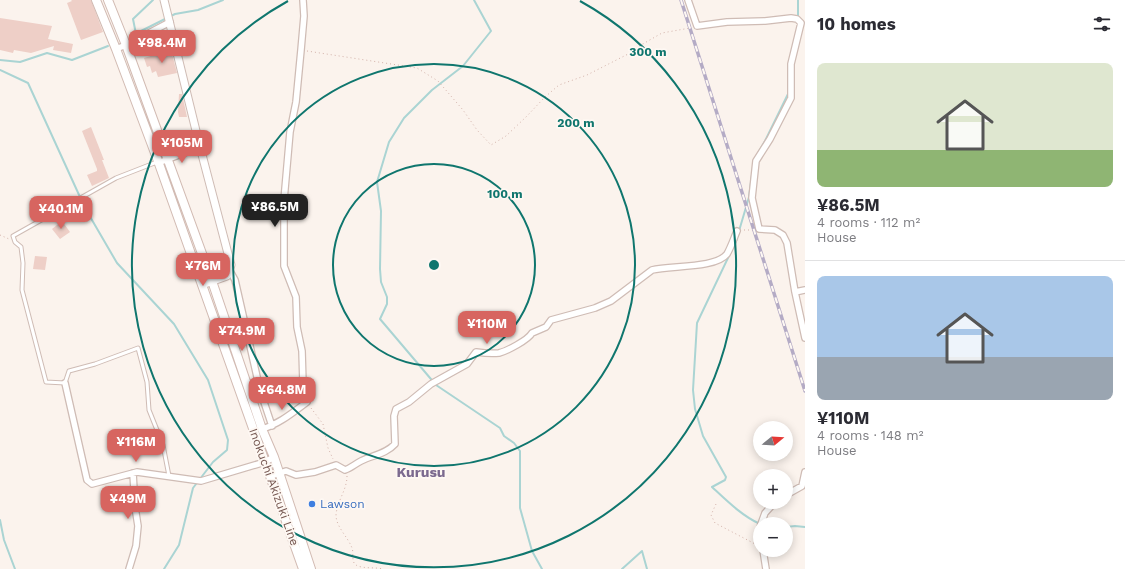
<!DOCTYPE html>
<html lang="en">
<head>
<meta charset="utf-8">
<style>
	body { margin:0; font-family:"Work Sans",sans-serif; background:#f2f2f3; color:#2b2b33; height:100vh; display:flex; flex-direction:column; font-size:15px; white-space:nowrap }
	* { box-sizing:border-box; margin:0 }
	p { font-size:13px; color:#7c7c81 }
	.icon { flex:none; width:22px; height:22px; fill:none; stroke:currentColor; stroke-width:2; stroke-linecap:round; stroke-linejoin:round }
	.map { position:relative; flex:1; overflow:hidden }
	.side { display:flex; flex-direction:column; background:#fff; width:320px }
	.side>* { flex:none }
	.needle { width:26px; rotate:72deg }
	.buttons { position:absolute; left:753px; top:421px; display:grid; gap:8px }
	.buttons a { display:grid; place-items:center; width:40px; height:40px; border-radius:50%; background:#fff; box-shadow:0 2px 10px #0003; font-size:20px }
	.price { position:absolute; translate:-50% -34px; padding:0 9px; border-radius:8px; background:#d76560; color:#fff; font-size:13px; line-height:26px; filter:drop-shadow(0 1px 2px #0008) }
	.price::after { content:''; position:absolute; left:50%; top:24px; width:12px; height:9px; margin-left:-6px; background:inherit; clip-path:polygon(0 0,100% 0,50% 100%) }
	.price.selected { background:#222; color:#fff }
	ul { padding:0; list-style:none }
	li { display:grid; align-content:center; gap:8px; height:212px; padding:0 12px }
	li+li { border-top:1px solid #e1e1e2 }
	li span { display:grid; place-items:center; height:124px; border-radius:8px; color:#555 }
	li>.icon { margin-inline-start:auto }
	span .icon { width:72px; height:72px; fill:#fffc; stroke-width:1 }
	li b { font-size:17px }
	h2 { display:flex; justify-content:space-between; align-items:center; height:48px; padding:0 12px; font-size:17px }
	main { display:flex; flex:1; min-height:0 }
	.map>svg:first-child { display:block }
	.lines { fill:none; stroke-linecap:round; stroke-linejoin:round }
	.stream { stroke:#aad4d3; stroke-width:2 }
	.building { fill:#eecfc7 }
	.service-casing { stroke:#cfbcb5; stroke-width:5 }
	.minor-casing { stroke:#cfbcb5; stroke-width:8 }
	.tertiary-casing { stroke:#cfbcb5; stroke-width:9 }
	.secondary-casing { stroke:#d2bbb3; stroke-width:10 }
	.path { stroke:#d3b2aa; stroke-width:1; stroke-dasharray:1 3; stroke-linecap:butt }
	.service { stroke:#fff; stroke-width:3 }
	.minor { stroke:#fff; stroke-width:5.5 }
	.tertiary { stroke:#fff; stroke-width:7 }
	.secondary { stroke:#fff; stroke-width:8 }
	.rail-casing { stroke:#b4abc5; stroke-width:3.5 }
	.rail { stroke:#fef8f3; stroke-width:2; stroke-dasharray:6; stroke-linecap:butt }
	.ring { fill:none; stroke:#0f766e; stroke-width:2 }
	.shop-dot { fill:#3f7fe0; stroke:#fef8f3; stroke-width:1.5 }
	.labels { text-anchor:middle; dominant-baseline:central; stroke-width:3.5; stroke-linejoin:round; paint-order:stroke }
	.street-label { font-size:12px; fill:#755751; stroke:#fef8f3 }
	.shop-label { font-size:12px; fill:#366cbe; stroke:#fef8f3; text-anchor:start }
	.quarter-label { font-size:14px; font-weight:bold; fill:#7c6a8f; stroke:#fef8f3 }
	.centre { fill:#0f766e; stroke:#fef8f3; stroke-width:2 }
	.ring-label { font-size:12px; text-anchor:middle; font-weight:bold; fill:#0f766e; stroke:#fef8f3; stroke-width:3.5; stroke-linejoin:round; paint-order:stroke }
</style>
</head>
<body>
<main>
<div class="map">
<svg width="805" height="569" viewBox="0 0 805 569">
	<rect width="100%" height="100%" fill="#fbf3ed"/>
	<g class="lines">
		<!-- stream -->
		<path class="stream" d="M474,0L491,31L463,66L432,90L404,118L389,142L377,182L381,211L380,269L381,282L387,297V304L380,319L436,385L500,428L504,436L514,443L520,451V508L532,551L542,569
			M798,0V19
			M136,34L133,19L153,0
			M131,36L175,14L198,10L223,0
			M0,60L20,62L47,53L72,60L108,46
			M0,70L28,83L85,208L117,263L174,324L208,380L228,440L227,450L213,462L193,488L179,545L164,569
			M739,231L749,197L754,160L765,141L788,94
			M737,239L697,323L693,390L695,409L703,436L726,477L725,480L712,487C726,500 742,516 760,524
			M0,520L4,540L15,569
			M786,527L795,526L805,527
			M622,569L642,551L647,569"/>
	</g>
	<!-- building -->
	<path class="building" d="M71,0H91L103,32L81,40L67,3L72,1Z
		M0,18L52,26L48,39L73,44L71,53L53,50L54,46L31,53L14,50L13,53L0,50Z
		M171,50L177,73L158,77L156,71L152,73L150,66L147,67L144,58Z
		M179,94H182L187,117H179L178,112Z
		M91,127L104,160H102L109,178L92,186L87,175L97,171V169L82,131Z
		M187,131L192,144L178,149L173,136Z
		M62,221L70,232L60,239L52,229Z
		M35,256L47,257L45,270L33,269Z"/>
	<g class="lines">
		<!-- service casing -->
		<g class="service-casing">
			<path id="service" d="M157,162L116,178L13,236L15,242L21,247L23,263L22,290L46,382L65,383L69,371L95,364L138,348L147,382L149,410L163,445L169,476"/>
		</g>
		<!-- minor casing -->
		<g class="minor-casing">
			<path id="minor" d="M688,0L697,26L727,22L765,21L791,18L797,19L801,23L791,64V98L770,139L756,161L752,198L759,229L775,230L783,235L787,243L795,292L805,338
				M116,49L126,45L170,22
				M158,163L200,147
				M230,271L235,280L260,390L272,426
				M795,292L805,290
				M65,383L87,480L92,484L137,472L201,481L265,462L274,457
				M262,429C279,424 292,413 307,402L303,384L302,351L297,327L296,297L284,266V200L290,132L296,102L301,50L304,16L303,0
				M271,476L286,471L296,475L315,472L336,465L345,470C351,468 355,464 361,461C373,455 386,454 395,444L394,416L396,409L409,402L431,384L467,364L476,352C483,353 491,354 499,353C507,351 528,340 532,333L546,327L551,320L595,308L611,301L652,270C670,265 715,269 727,254C731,247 734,238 737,231
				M786,495L802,486L805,472
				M761,524L765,513L775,502
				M760,527V534
				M763,550L766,569
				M129,569L136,546L138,526L135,507L133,473"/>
		</g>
		<!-- tertiary casing -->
		<g class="tertiary-casing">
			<path id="tertiary" d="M164,0L200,147L231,265L227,276L202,285"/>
		</g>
		<!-- secondary casing -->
		<g class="secondary-casing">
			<path id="secondary" d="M96,0L116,49L158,161L303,569
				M108,0L126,45L212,281L262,429L274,457L311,569"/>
		</g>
		<!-- path -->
		<path class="path" d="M307,51L417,68L438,81L463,110L477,130L491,145L506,136L526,117L545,97L559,85L587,75L636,50L641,45L662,33L690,28
			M744,230H753
			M0,235L9,239
			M311,408L323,424L328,448L333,459
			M347,476C347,490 337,501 336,515C336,527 348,537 352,548C354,553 351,562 356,565C362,569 376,567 383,569
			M716,504L711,515L715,523L759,546"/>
		<!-- service -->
		<use href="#service" class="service"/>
		<!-- minor -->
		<use href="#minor" class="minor"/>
		<!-- tertiary -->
		<use href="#tertiary" class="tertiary"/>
		<!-- secondary -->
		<use href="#secondary" class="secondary"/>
		<!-- rail casing -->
		<g class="rail-casing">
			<path id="rail" d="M681,0L805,391"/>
		</g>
		<!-- rail -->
		<use href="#rail" class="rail"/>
	</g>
	<!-- distance rings -->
	<g class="ring">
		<circle cx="434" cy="265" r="101"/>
		<circle cx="434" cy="265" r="201"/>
		<path d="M580 1A302 302 0 1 1 288 1"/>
	</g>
	<!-- markers -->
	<circle class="shop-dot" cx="312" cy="504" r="4"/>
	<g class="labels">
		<!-- street labels -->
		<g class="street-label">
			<text transform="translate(274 487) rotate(70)">Inokuchi Akizuki Line</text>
		</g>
		<!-- shop labels -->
		<g class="shop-label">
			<text x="320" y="504">Lawson</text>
		</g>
		<!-- quarter labels -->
		<g class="quarter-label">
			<text x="421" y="472">Kurusu</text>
		</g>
	</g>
	<circle cx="434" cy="265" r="6" class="centre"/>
	<g class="ring-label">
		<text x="648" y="56">300 m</text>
		<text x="576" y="127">200 m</text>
		<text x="505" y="198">100 m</text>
	</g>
</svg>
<div class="buttons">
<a><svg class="needle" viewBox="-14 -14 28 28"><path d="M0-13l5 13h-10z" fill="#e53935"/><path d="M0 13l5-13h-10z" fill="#7c7c81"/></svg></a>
<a>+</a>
<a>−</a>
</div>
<b class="price" style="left:162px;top:64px">¥98.4M</b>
<b class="price" style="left:182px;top:164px">¥105M</b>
<b class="price selected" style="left:275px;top:228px">¥86.5M</b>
<b class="price" style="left:61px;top:230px">¥40.1M</b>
<b class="price" style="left:203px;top:287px">¥76M</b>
<b class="price" style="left:487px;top:345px">¥110M</b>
<b class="price" style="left:242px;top:352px">¥74.9M</b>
<b class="price" style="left:282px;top:411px">¥64.8M</b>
<b class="price" style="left:136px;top:463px">¥116M</b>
<b class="price" style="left:128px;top:520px">¥49M</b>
</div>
<section class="side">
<h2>10 homes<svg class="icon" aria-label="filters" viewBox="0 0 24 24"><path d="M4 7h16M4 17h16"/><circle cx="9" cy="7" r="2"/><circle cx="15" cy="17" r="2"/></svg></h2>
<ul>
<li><span style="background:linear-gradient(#dfe7d0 70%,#8fb573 0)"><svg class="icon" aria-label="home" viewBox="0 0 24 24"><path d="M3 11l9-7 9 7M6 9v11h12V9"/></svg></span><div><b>¥86.5M</b><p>4 rooms · 112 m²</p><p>House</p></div></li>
<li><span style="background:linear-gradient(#a9c7e8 65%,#9aa5b1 0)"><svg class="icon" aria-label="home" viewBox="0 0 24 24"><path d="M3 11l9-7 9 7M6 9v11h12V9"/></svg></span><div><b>¥110M</b><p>4 rooms · 148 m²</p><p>House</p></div></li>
</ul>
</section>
</main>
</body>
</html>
